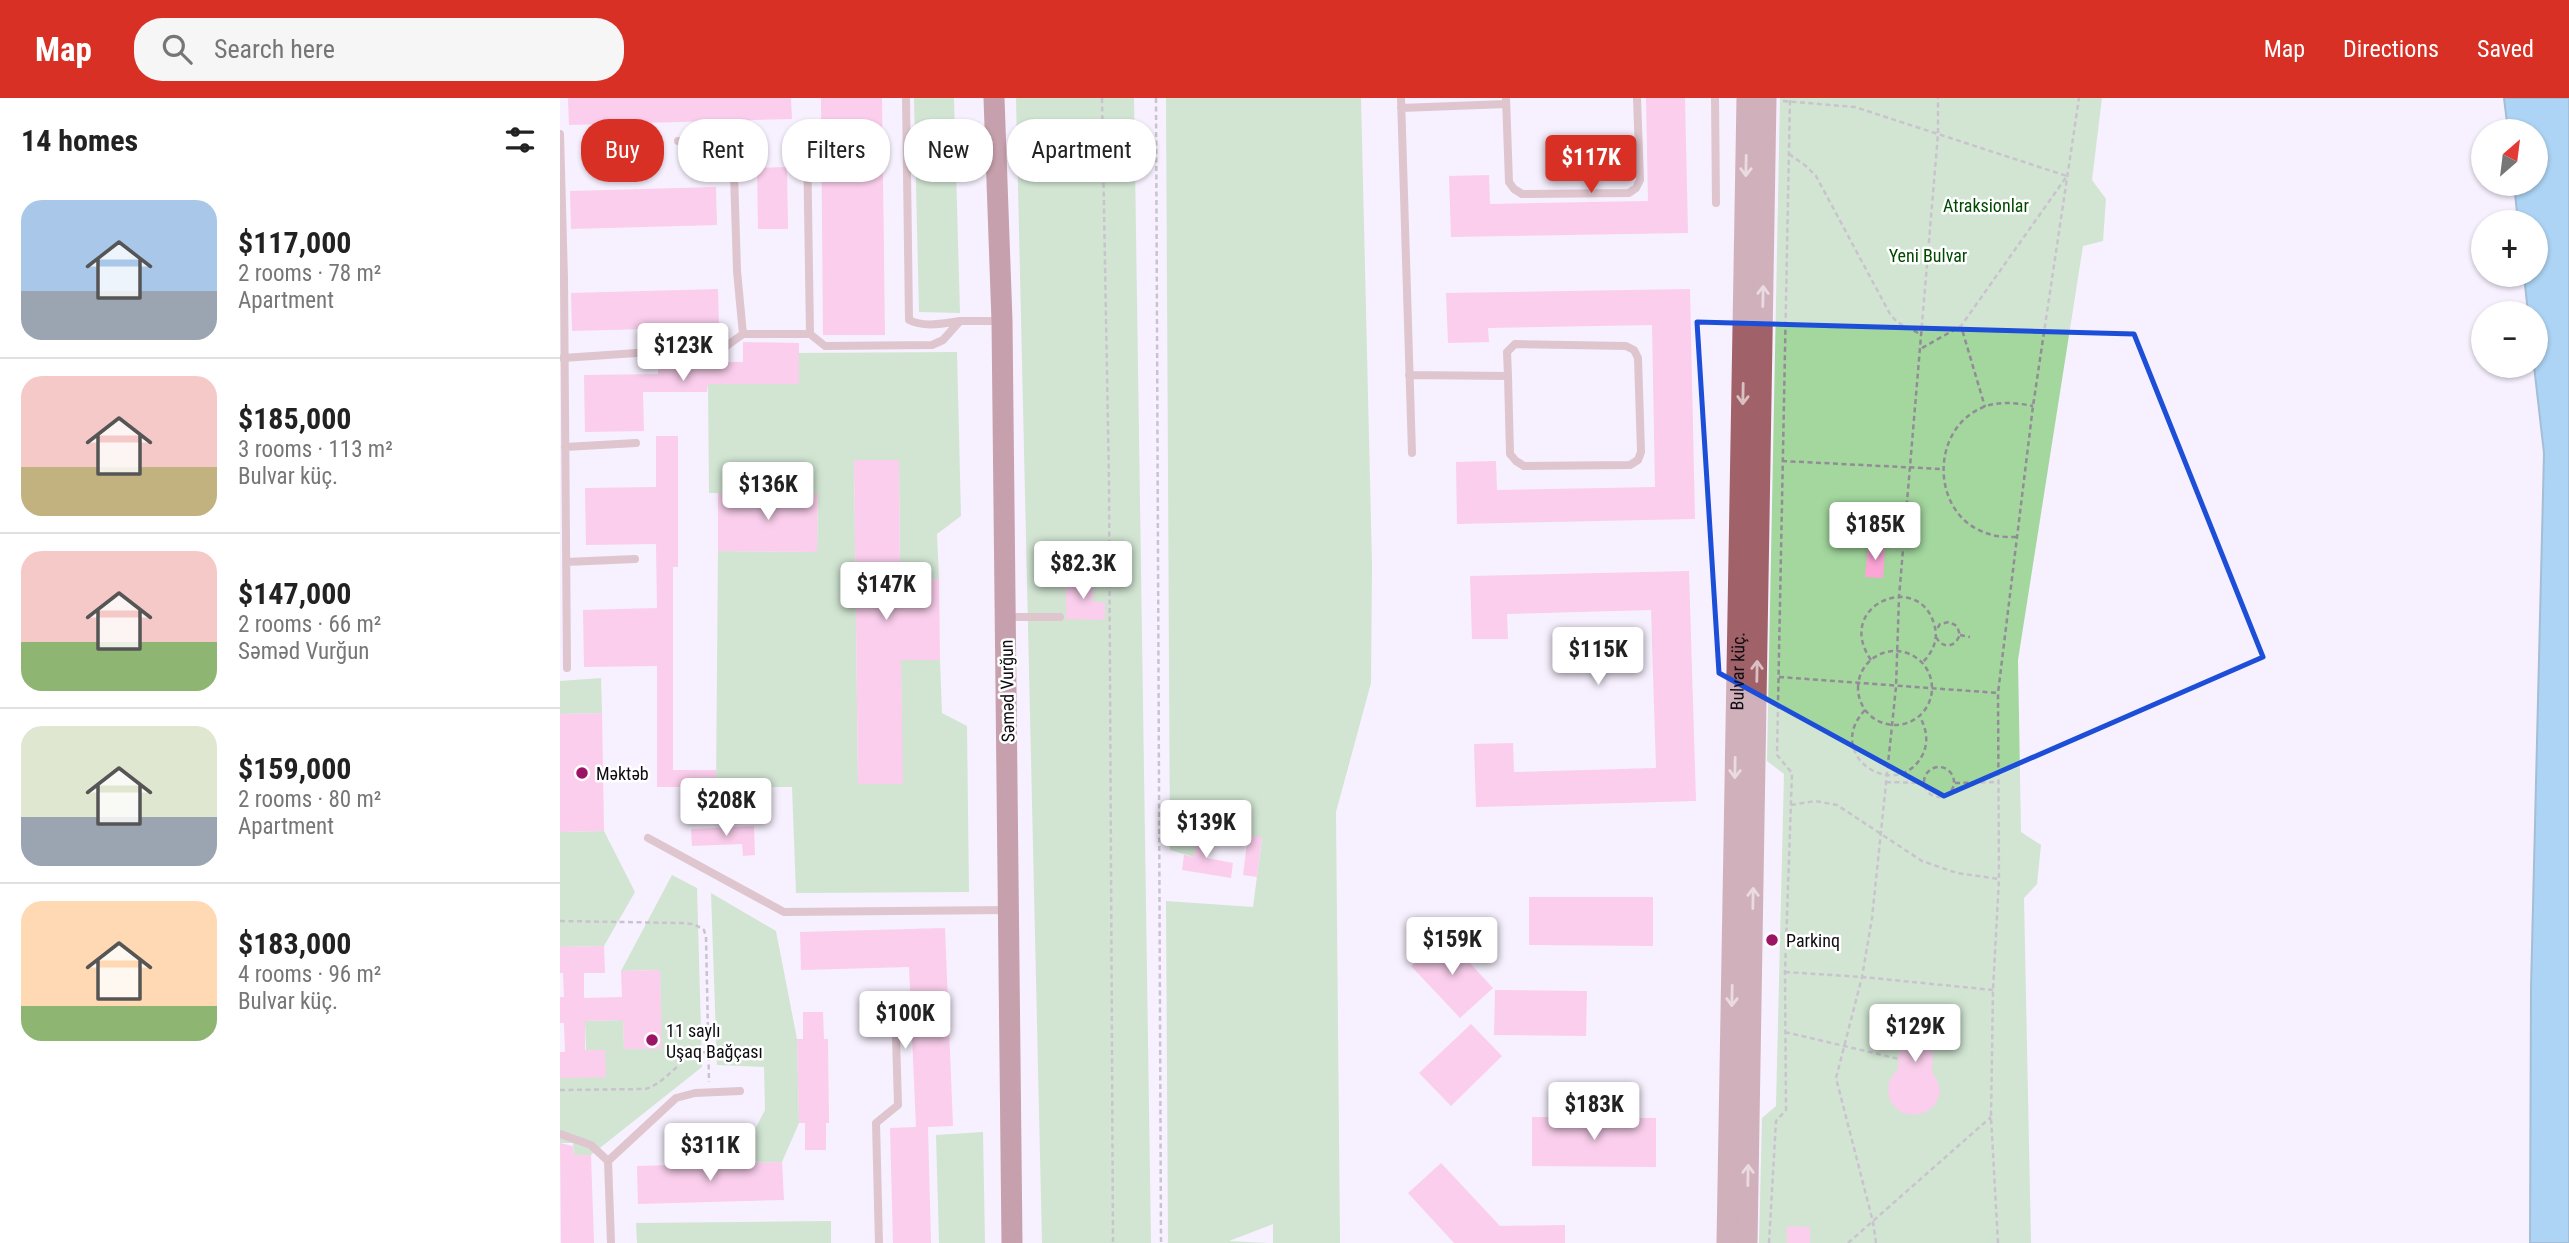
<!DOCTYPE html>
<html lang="en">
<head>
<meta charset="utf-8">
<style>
	body { margin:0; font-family:"Roboto Condensed",sans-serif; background:#f6f6f6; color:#222; height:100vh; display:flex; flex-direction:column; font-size:26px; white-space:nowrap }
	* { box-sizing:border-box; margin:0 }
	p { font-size:23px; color:#767676 }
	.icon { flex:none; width:38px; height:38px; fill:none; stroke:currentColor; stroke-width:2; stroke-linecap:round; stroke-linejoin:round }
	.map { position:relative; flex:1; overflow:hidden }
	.sheet { display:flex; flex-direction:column; background:#fff; width:560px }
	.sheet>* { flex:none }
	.hud { position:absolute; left:21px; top:21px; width:665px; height:63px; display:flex; gap:14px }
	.needle { width:46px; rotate:28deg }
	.tools { position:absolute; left:1911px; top:21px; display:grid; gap:14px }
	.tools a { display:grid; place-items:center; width:77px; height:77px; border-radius:50%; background:#fff; box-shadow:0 2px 5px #0004; font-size:35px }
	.price { position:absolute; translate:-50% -60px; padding:0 16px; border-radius:7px; background:#fff; color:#222; font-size:23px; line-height:46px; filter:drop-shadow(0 2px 4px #0008) }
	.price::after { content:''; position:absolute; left:50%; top:42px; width:21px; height:16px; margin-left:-10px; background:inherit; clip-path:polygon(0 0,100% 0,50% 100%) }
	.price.on { background:#d93025; color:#fff }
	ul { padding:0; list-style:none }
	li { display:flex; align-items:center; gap:21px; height:175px; padding:0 21px }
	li+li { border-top:2px solid #e0e0e0 }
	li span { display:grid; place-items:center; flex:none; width:196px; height:140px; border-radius:21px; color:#555 }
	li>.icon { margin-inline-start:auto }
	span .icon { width:84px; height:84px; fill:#fffc; stroke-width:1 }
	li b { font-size:30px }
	h2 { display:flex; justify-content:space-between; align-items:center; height:84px; padding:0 21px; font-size:30px }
	.pill { padding:0 24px; border-radius:28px; background:#fff; box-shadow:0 2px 5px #0004; font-size:24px; line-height:63px }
	.pill.on { background:#d93025; color:#fff }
	header { display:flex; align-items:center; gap:42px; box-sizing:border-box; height:98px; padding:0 35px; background:#d93025; color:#fff }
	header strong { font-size:33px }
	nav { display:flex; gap:38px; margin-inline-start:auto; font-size:24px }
	.search { width:490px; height:63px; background:#f6f6f6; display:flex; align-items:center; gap:18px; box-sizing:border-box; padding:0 24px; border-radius:28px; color:#767676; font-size:26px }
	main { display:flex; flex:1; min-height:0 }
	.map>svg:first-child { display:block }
	.green { fill:#a3d79e }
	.water { fill:#52b2e9; stroke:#3e80a8; stroke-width:2 }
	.building { fill:#fda5d7 }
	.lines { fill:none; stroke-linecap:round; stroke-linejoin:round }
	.path { stroke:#928c97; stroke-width:2.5; stroke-dasharray:5 3.5; stroke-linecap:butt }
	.lane { stroke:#be9195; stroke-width:8 }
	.secondary { stroke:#a06268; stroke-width:21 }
	.primary { stroke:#893f49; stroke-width:21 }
	.oneway { stroke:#d9c0c3 }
	.marked { fill:none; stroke:#1d4ed8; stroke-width:5; stroke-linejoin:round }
	.poi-dot { fill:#9c1464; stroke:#fff; stroke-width:2.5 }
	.labels { text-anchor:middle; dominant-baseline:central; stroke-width:5; stroke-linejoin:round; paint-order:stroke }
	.park-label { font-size:18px; fill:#004900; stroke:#fff }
	.street-label { font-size:18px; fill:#0f0c12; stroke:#fff }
	.poi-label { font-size:18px; fill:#0f0c12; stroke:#fff; text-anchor:start }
</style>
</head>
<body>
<header>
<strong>Map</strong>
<div class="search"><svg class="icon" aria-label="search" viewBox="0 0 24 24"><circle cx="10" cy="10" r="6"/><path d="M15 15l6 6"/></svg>Search here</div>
<nav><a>Map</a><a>Directions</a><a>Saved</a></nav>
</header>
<main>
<section class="sheet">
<h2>14 homes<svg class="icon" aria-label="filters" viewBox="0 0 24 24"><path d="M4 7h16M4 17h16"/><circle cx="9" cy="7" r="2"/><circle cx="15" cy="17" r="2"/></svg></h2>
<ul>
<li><span style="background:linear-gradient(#a9c7e8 65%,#9aa5b1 0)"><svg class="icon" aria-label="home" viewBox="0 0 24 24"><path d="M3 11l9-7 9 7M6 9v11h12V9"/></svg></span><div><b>$117,000</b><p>2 rooms · 78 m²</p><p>Apartment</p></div></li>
<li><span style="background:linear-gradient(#f6c9c9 65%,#c2b280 0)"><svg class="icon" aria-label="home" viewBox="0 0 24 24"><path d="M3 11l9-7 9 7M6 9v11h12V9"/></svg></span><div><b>$185,000</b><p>3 rooms · 113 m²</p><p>Bulvar küç.</p></div></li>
<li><span style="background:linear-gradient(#f6c9c9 65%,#8fb573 0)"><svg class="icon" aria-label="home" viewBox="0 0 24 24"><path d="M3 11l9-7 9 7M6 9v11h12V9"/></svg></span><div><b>$147,000</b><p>2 rooms · 66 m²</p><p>Səməd Vurğun</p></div></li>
<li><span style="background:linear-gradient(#dfe7d0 65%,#9aa5b1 0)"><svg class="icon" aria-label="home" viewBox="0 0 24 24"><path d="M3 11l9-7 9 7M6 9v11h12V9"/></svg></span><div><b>$159,000</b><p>2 rooms · 80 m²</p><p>Apartment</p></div></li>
<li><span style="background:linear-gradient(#ffd9b3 75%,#8fb573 0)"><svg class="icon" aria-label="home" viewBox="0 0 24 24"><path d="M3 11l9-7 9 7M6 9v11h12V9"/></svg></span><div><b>$183,000</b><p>4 rooms · 96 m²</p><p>Bulvar küç.</p></div></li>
</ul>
</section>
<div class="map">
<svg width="2009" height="1145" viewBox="0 0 2009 1145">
	<rect width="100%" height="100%" fill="#f7f0fe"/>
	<!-- green -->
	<path class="green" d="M354,0H394L400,215L359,214Z
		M456,0H574L591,1145H482Z
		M606,0H801L812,467L811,585L776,714L780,1145H713V1126L669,1143L709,1145H608L606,803L693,809L702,740L639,733L634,759L610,752Z
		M1220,0H1542L1532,82L1546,101L1543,143L1523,148L1458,562L1461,734L1481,747L1477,786L1464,800L1471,1145H1199L1202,1020L1216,1008L1224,676L1207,663Z
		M397,254L401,418L377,436L379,481L340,482L339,362H294L298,686H342L341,562H380L382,615L407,628L409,794L236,795L232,689H156L158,453L257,454L258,396L149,395L148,286H238L239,255Z
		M41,580L42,615L0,616V583Z
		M44,733L75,794L44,848L0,849V734Z
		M112,777L137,790L142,969L31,1057H14L13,1045H0V980L26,952L25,923L63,922L64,951H101L100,872L61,873Z
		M151,795L216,833L237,941L239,1025L222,1064L111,1067V1039L195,1031L205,1012L204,969L157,967Z
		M423,1034L425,1145H379L376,1037Z
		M271,1123V1145H77L76,1125Z"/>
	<!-- water -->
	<path class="water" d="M1944,0H2009V1145H1970L1971,891L1984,355L1974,268L1976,215H1968L1964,177H1976V124H1958L1954,86H1976V33H1948Z"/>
	<!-- building -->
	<path class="building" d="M8,0H231L232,21L9,27Z
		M261,0H322L325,237H263Z
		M1086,0H1125L1128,135L891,139L889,78L929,77L930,106L1088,103Z
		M227,69L228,131H198L197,70Z
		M156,89L157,127L11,131L10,93Z
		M158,191L159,229L12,233L11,195Z
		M1130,191L1135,421L897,426L896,364L936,363L937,392L1095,389L1092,227L928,230L929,244L888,245L886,195Z
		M183,244L239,245V286H148L147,294H83L84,333L25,334L24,277L98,276V263L183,264Z
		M96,338H118V469H113V672H156V689H97V568L24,569L23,512L97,510L96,446L26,447L25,390L96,389Z
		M294,362H339L340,482L379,481L380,562H341L343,686H298Z
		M158,395L258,396L257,454L158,453Z
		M1308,447L1325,448L1323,480L1305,479Z
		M1129,473L1136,703L916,709L914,646L953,645L954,674L1096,670L1091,512L947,516L948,541H912L910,478Z
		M506,480H534L533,504H545V522L506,521Z
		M42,615L44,733L0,734V616Z
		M194,728L195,757L183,758L182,746L132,748L131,731Z
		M638,733L651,735L647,760L673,765L671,780L622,772L624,757L634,759Z
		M688,737L702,739L697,779L683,777Z
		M969,799H1093V848L969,847Z
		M385,830L393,1028L368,1029L371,1145H333L330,1030L356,1029L349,869L241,872L240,834Z
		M884,837L933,890L900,920L851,868Z
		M44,848L45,875H24V900L62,899L61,873L100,872L102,951H64L63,922L25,923V952H45L46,979L0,980V954H5L4,925H0V899H4L3,875H0V849Z
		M935,892L1027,893L1026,938L934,937Z
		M1342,910L1375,912L1372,974L1377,982L1380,992L1378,1001L1373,1009L1364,1015L1352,1017L1340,1014L1330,1003L1328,991L1330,981L1338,971Z
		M243,914H263L264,941H268L269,1025H266V1052H245V1025H239L237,941H243Z
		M911,926L942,958L891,1008L859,975Z
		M972,1019L1096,1020V1069L972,1068Z
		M0,1045L13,1048L14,1057H31L34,1145H1Z
		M222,1064L224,1102L78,1106L77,1068Z
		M881,1065L940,1128L1005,1127V1145H894L848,1095Z
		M1227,1128L1250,1129V1145H1227Z"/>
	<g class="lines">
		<!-- path -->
		<path class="path" d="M542,0L549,384L553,1145
			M596,0L601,1145
			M1223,3L1295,9L1507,78L1401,228L1425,309
			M1229,56L1246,68L1256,78L1330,216L1337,224L1362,237
			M1362,250L1401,228
			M1222,363L1382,371
			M1456,439C1448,439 1437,439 1429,436C1370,419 1368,329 1426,308C1442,303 1457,305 1473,308
			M1400,537L1410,539
			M1376,539C1381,548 1388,550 1396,544L1400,537L1397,528L1389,524L1380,526L1377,531
			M1298 590a37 37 0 1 1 74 0a37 37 0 1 1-74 0Z
			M1311,562C1273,507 1359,472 1374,526C1379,541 1373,554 1362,565
			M1219,579L1438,595
			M1305,612C1262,658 1338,706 1363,656C1369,643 1366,630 1360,619
			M1364 684a15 15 0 1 1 30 0a15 15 0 1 1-30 0Z
			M1326,684L1364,685
			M1395,685L1437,684
			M1231,707L1255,703L1277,707L1362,763L1397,775L1439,781
			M0,823L121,825L134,826L144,832L146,839L149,984
			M1225,874L1302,879L1433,892
			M1225,934L1339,961
			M0,992L85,991C110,984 121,954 148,954
			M1209,1145L1216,1023L1226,1012L1225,874L1232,675L1217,657L1230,0
			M1288,1145L1431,1019
			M1316,1145L1313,1124L1276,980L1302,879L1312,820L1336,589L1339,499L1378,36V0
			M1438,1145L1431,1019L1433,892L1439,781L1438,595L1473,308L1519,0"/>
		<!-- lane -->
		<path class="lane" d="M346,0L349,222C365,230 384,225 400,223
			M841,0L852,355
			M946,0L949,84L954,91L962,96L1069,95L1076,90L1080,82L1077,0
			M1155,0L1156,105
			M841,10L946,6
			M0,36L4,181L7,570
			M118,43L173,42L177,173L183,236
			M247,43L250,236
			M3,260L165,249L183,236H250L265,248L372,247L383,242L400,223H440
			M849,277L948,278L947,254L955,246L1066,248L1074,252L1078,260L1081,354L1078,362L1070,367L964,368L956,363L950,356L948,278
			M5,349L76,345
			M6,464L75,461
			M446,519H500
			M88,740L224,814L447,812
			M0,1036L31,1047L48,1063L51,1145
			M48,1063L116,1000L135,995L180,993
			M319,1145L316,1025L338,1007L335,905"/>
		<!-- secondary -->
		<g class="secondary">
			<path id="s1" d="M1167,1145L1187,0"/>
			<path d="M1187,1145L1206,0"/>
		</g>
		<!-- primary -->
		<path class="primary" d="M434,0L442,223L452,1145"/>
	</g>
	<!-- one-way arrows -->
	<defs><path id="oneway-shaft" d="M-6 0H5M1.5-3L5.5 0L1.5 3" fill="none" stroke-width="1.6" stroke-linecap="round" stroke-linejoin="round" transform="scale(1.75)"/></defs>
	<g class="oneway">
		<use href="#oneway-shaft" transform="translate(1186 68) rotate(91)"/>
		<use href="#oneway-shaft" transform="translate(1203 198) rotate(-89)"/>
		<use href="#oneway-shaft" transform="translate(1183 296) rotate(91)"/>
		<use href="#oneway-shaft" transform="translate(1197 573) rotate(-89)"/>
		<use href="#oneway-shaft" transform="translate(1175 670) rotate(91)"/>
		<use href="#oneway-shaft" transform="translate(1193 800) rotate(-89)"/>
		<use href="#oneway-shaft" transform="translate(1172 898) rotate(91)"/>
		<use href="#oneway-shaft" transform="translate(1188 1077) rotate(-89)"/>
	</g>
	<!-- marked area -->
	<path d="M0 0H2009V1145H0ZM1137,224L1574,236L1703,559L1384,698L1159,575Z" fill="#f7f0fe" fill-opacity=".55" fill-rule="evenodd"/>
	<path class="marked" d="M1137,224L1574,236L1703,559L1384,698L1159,575Z"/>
	<!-- markers -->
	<g class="poi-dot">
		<circle cx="22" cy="675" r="7"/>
		<circle cx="1212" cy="842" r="7"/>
		<circle cx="92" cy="942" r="7"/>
	</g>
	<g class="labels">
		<!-- park labels -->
		<g class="park-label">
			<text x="1426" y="107">Atraksionlar</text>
			<text x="1368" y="157">Yeni Bulvar</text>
		</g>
		<!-- street labels -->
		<g class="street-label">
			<text stroke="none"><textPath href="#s1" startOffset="572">Bulvar küç.</textPath></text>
			<text transform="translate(447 593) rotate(-91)">Səməd Vurğun</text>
		</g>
		<!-- poi labels -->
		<g class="poi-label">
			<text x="36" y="675">Məktəb</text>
			<text x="1226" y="842">Parkinq</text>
			<text x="106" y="932">11 saylı<tspan x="106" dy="21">Uşaq Bağçası</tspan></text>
		</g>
	</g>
</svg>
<div class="tools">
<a><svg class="needle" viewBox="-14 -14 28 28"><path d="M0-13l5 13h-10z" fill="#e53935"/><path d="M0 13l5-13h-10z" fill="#767676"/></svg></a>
<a>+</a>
<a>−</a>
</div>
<b class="price on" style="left:1031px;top:97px">$117K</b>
<b class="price" style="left:123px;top:285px">$123K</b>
<b class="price" style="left:208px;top:424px">$136K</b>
<b class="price" style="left:1315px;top:464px">$185K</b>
<b class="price" style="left:523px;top:503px">$82.3K</b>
<b class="price" style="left:326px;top:524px">$147K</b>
<b class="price" style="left:1038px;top:589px">$115K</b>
<b class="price" style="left:166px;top:740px">$208K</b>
<b class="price" style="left:646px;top:762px">$139K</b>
<b class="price" style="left:892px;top:879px">$159K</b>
<b class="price" style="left:345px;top:953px">$100K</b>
<b class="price" style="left:1355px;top:966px">$129K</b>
<b class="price" style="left:1034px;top:1044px">$183K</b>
<b class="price" style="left:150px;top:1085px">$311K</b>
<div class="hud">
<a class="pill on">Buy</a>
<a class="pill">Rent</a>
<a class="pill">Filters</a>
<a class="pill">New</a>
<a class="pill">Apartment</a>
</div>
</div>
</main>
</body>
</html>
